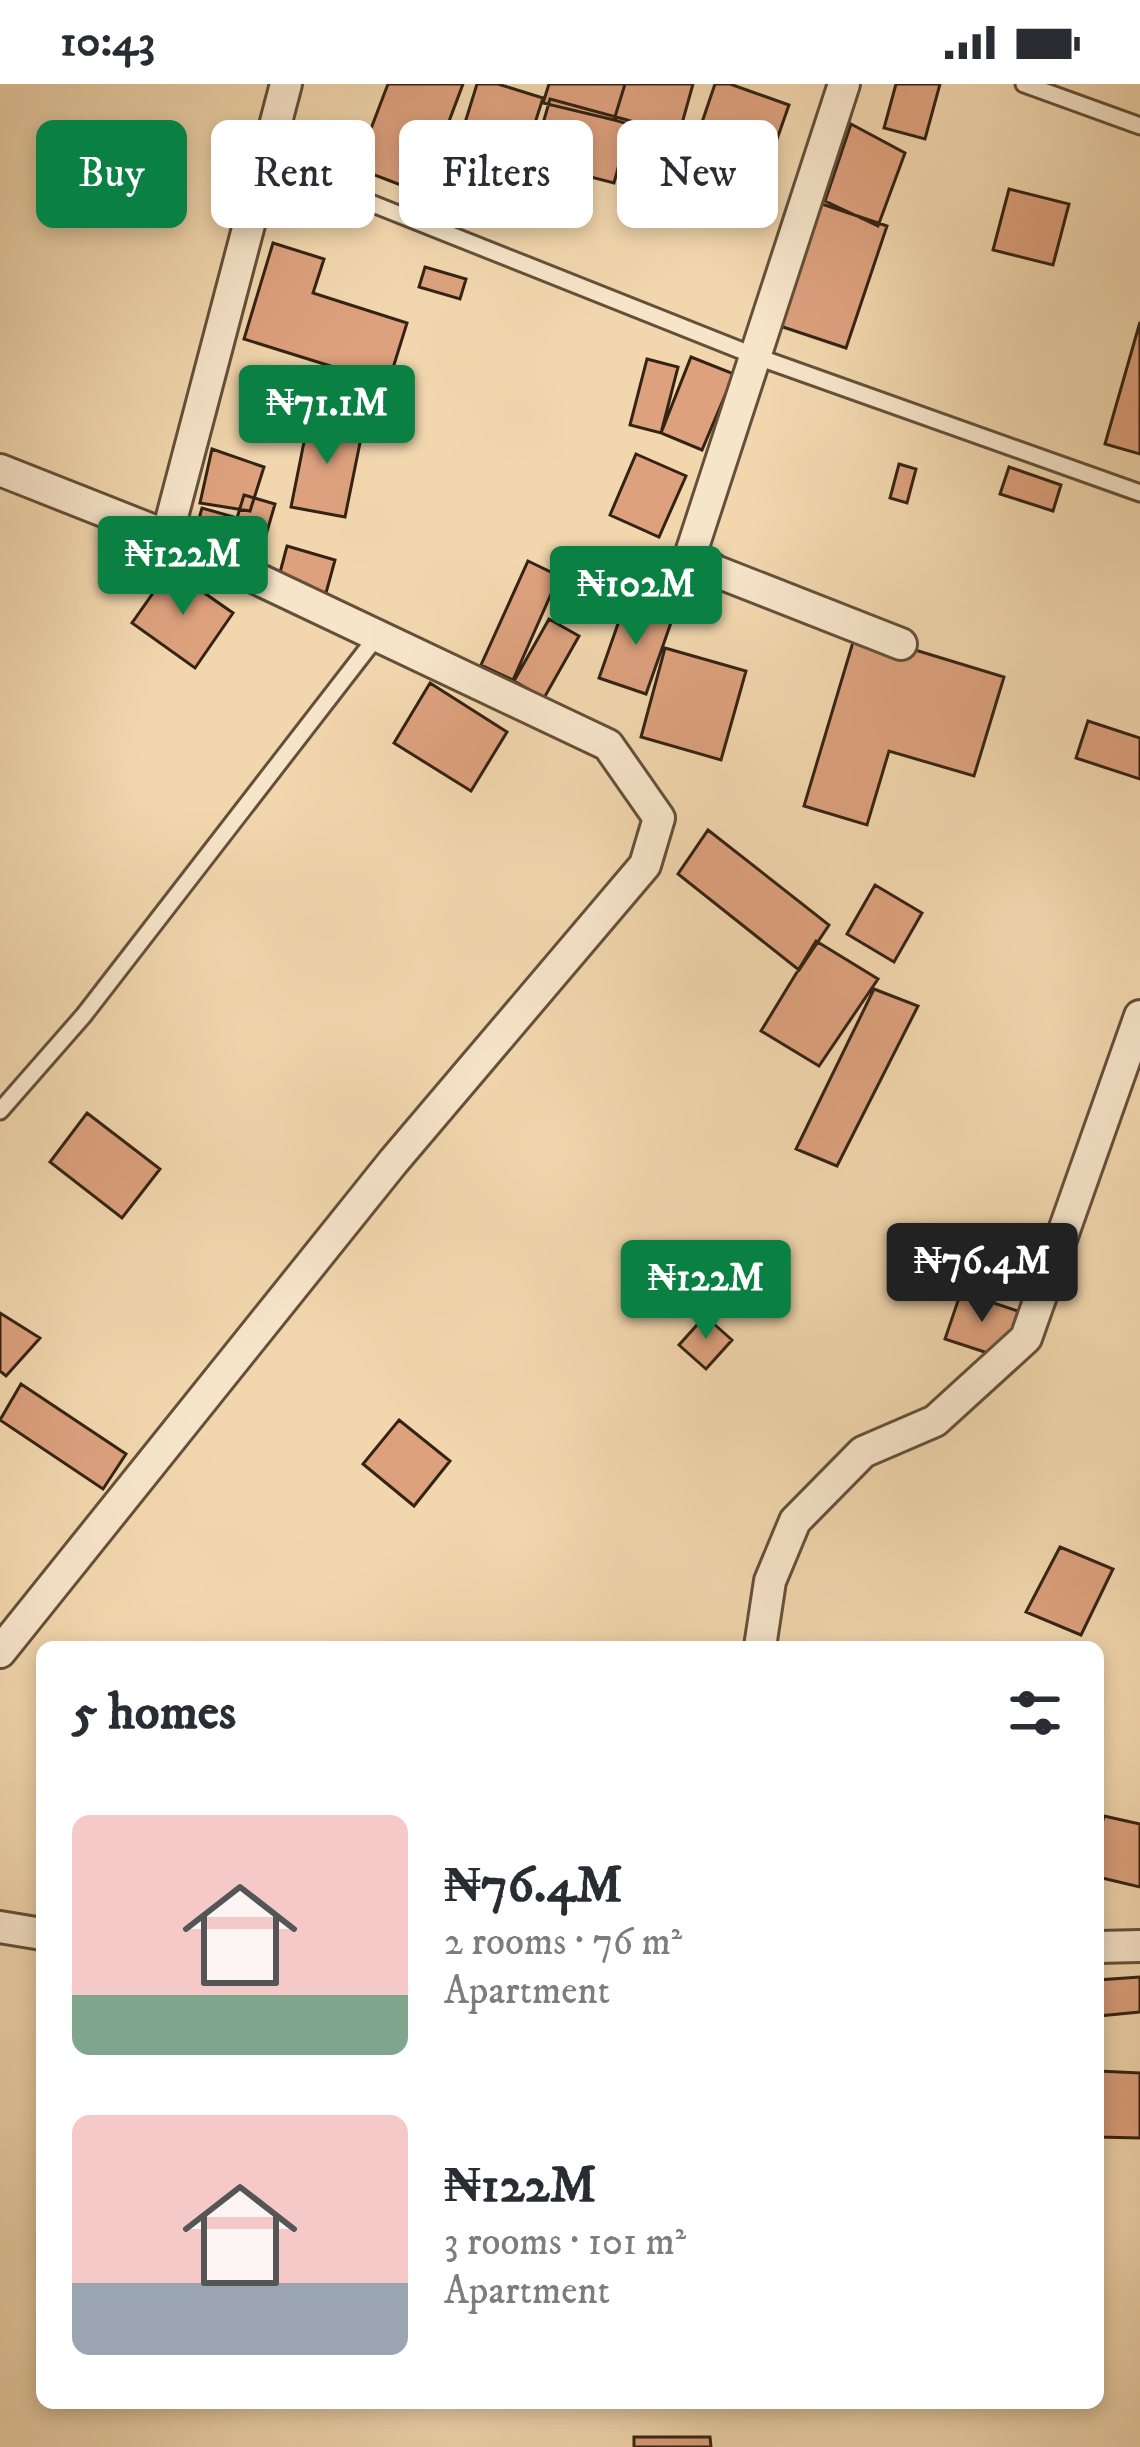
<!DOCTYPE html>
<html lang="en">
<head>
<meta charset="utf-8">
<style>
	body { margin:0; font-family:"IM FELL DW Pica",serif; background:#f7f7f7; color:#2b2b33; height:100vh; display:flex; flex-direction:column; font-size:45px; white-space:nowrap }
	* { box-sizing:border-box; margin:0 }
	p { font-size:39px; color:#7c7c81 }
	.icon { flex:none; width:66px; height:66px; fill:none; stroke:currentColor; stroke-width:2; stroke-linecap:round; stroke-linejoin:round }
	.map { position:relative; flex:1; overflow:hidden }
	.details { position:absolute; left:36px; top:1557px; width:1068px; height:768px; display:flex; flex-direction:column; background:#fff; border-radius:18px; box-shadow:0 6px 18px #0003 }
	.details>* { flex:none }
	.banner { position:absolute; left:36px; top:36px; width:1068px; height:108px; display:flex; gap:24px }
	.price { position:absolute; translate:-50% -102px; padding:0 27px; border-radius:12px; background:#0b8043; color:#fff; font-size:39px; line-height:78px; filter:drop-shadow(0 3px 6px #0008) }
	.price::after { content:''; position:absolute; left:50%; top:72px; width:36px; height:27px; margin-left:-18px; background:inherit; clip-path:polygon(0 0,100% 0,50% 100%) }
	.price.selected { background:#222; color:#fff }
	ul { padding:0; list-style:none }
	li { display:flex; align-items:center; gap:36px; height:300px; padding:0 36px }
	li span { display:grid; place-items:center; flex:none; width:336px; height:240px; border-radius:18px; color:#555 }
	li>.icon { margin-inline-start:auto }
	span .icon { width:144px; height:144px; fill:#fffc; stroke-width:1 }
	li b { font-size:51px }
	h2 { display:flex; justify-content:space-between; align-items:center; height:144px; padding:0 36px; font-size:51px }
	.tag { padding:0 42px; border-radius:18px; background:#fff; box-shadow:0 6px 18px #0003; font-size:42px; line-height:108px }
	.tag.selected { background:#0b8043; color:#fff }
	.status { display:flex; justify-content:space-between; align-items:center; height:84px; padding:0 60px; background:#fff; direction:ltr }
	.status svg { height:33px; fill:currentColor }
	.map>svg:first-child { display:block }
	.building { fill:#dda17e; stroke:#342313; stroke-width:3 }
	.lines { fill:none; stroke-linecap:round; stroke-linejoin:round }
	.service-casing { stroke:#64503a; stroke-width:21 }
	.minor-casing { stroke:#64503a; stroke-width:36 }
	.service { stroke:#f7e5ca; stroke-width:15 }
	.minor { stroke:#f7e5ca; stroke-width:30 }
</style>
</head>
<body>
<div class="status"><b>10:43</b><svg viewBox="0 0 49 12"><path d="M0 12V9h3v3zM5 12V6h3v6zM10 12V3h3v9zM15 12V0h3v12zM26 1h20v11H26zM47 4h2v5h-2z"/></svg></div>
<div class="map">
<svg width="1140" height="2363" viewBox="0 0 1140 2363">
	<rect width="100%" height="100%" fill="#f2d7ae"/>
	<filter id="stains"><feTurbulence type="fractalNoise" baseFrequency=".00167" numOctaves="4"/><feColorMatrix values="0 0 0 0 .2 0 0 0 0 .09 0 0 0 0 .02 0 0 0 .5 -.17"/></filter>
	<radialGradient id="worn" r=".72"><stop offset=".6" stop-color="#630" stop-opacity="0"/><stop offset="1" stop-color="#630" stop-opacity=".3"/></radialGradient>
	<!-- building -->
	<path class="building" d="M388,0H463L422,109L356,84Z
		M477,0H498L543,14L518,92L455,71Z
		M549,0H625L614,36L543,19Z
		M625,0H693L678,54L614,36Z
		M715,0H730L789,21L770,75L698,50Z
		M896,0H940L925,55L884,44Z
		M550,15L631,37L614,99L532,78Z
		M851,40L905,69L878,142L825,117Z
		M441,72L463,81L450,119L427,111Z
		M1009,105L1069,120L1053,181L993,166Z
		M822,120L887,142L846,264L780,242Z
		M273,159L324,175L313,209L407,239L388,300L244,255Z
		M425,183L466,195L460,215L419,203Z
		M1140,238V370L1105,360Z
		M691,273L734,290L702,366L661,349Z
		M647,275L678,283L661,349L630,341Z
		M309,333L363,344L345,433L291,423Z
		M212,365L264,383L250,427L200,419Z
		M636,370L686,392L659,453L610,431Z
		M899,380L916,385L907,419L890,414Z
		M1009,383L1061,401L1053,427L1000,410Z
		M244,411L275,420L259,475L193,456L202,424L237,434Z
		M287,462L335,476L326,509L278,496Z
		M528,477L559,492L513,596L481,581Z
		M170,485L233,529L195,584L132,539Z
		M626,517L673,533L646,610L599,594Z
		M549,535L579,552L544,614L514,597Z
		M856,548L1004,593L974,692L889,667L867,741L804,722Z
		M665,564L746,587L721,676L641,653Z
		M430,599L507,648L471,707L394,659Z
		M1088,637L1140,654V695L1076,674Z
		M708,746L829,841L799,886L678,790Z
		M875,801L922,829L894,878L847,850Z
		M816,857L878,895L819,982L761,947Z
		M874,905L918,922L837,1082L796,1065Z
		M87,1029L160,1085L122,1134L50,1078Z
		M961,1208L1018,1227L1003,1274L945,1255Z
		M0,1229L40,1254L6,1292L0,1287Z
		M705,1232L732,1256L706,1285L679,1261Z
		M21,1300L126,1370L103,1405L0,1336Z
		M399,1336L450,1377L414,1422L363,1380Z
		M1060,1463L1113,1485L1081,1551L1026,1528Z
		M1104,1732L1140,1740V1803L1098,1793V1756Z
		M1140,1893V1928L1098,1932V1896Z
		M1098,1987L1140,1989V2054L1098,2053Z
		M634,2353H710L711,2363H634Z"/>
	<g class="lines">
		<!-- service casing -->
		<g class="service-casing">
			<path id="service" d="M1024,0L1140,42
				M265,77L755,272L1140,409
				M0,1027L84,931L378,551"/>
		</g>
		<!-- minor casing -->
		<g class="minor-casing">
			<path id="minor" d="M844,0L691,469L715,487L901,560
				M0,386L167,452L608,661L659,734L645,781L393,1078L0,1568
				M167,452L286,0
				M760,1563L770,1497L795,1437L863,1368L935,1337L1026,1254L1140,932
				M0,1843L42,1850
				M1098,1863L1140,1862"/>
		</g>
		<!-- service -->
		<use href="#service" class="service"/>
		<!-- minor -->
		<use href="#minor" class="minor"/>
	</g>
	<rect width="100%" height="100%" filter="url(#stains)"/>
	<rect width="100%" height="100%" fill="url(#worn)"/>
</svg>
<b class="price" style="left:327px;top:383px">₦71.1M</b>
<b class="price" style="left:183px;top:534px">₦122M</b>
<b class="price" style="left:636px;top:564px">₦102M</b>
<b class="price selected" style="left:982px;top:1241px">₦76.4M</b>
<b class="price" style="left:706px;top:1258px">₦122M</b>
<div class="banner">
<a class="tag selected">Buy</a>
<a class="tag">Rent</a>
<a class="tag">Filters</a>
<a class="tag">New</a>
</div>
<section class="details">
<h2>5 homes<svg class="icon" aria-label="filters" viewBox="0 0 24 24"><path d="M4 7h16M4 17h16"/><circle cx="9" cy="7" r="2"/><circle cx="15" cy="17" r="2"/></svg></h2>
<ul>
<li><span style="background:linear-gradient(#f6c9c9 75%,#7fa58c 0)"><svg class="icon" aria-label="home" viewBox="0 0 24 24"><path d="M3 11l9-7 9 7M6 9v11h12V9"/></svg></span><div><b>₦76.4M</b><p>2 rooms · 76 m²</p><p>Apartment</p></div></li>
<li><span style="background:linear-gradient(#f6c9c9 70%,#9aa5b1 0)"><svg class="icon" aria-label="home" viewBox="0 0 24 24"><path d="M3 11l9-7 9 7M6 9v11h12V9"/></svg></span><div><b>₦122M</b><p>3 rooms · 101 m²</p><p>Apartment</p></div></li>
</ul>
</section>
</div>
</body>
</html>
